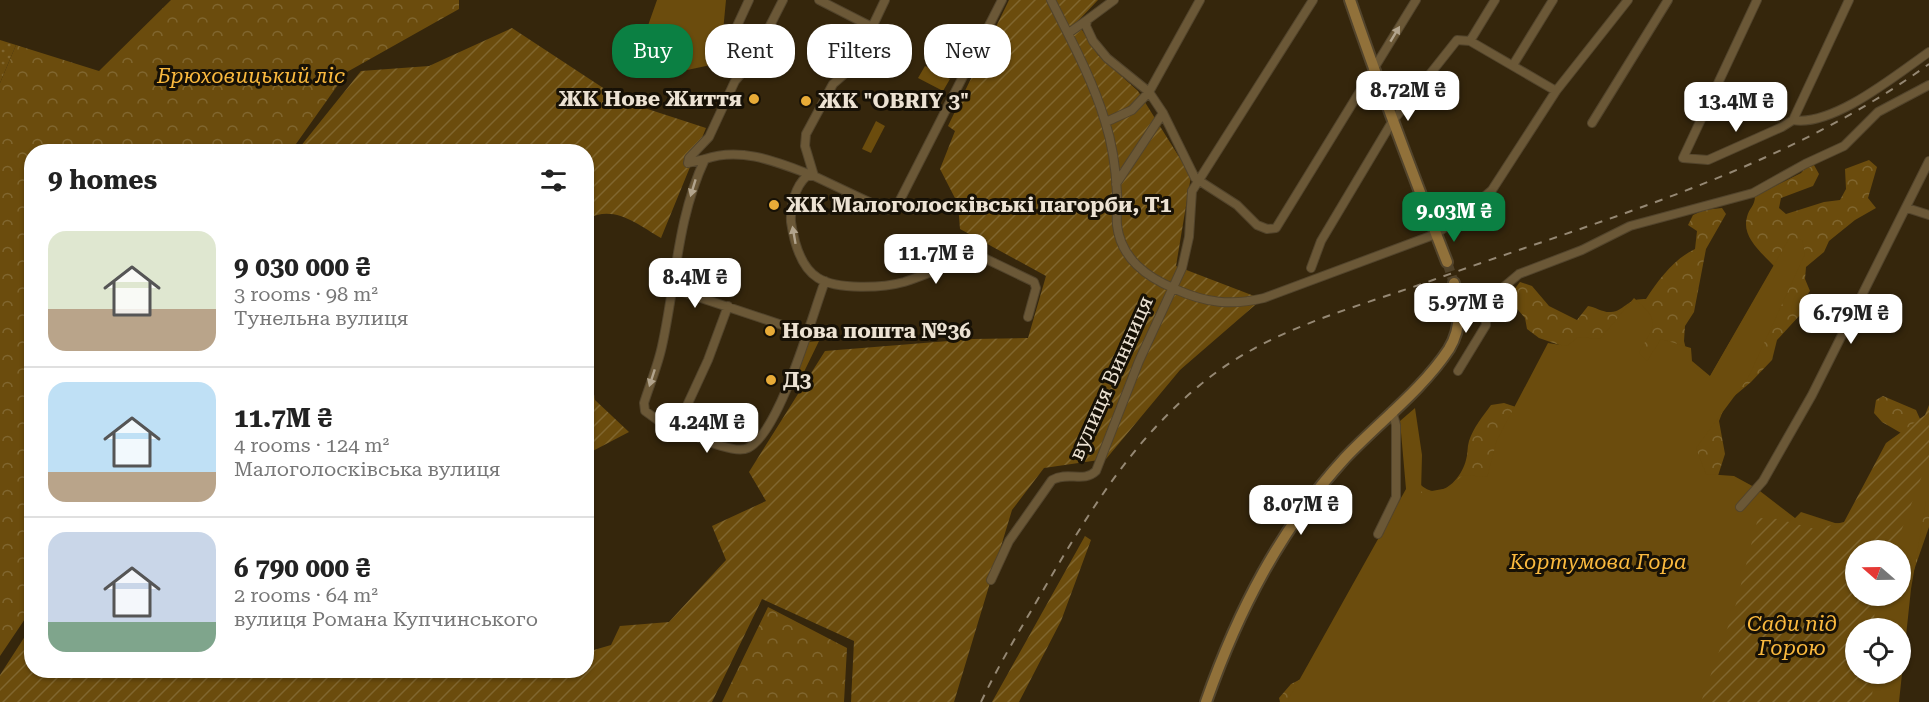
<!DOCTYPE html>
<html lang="en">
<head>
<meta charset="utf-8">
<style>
	body { margin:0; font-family:"Roboto Serif",serif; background:#f2f2f2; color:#222; height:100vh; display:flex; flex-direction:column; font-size:22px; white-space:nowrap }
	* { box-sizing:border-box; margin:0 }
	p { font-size:20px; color:#767676 }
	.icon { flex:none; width:33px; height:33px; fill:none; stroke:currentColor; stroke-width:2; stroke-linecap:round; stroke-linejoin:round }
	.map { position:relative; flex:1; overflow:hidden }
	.panel { position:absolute; left:24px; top:144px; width:570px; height:534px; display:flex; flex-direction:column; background:#fff; border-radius:24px; box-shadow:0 2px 4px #0004 }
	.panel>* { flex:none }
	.top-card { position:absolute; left:612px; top:24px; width:570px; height:54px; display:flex; gap:12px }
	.needle { width:39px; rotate:290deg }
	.fabs { position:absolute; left:1845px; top:540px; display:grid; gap:12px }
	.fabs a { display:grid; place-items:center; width:66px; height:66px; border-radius:50%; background:#fff; box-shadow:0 2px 4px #0004; font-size:30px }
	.price { position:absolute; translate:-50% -51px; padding:0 14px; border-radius:12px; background:#fff; color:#222; font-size:20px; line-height:39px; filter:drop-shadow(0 2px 3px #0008) }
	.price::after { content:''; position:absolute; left:50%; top:36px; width:18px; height:14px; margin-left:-9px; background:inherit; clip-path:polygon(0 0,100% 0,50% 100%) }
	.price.on { background:#0b8043; color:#fff }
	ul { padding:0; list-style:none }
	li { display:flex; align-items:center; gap:18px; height:150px; padding:0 24px }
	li+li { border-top:2px solid #e0e0e0 }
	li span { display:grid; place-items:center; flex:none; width:168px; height:120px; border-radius:18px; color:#555 }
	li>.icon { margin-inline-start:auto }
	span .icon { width:72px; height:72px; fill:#fffc; stroke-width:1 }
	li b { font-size:26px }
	h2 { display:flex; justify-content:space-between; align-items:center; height:72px; padding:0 24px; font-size:26px }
	.pill { padding:0 21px; border-radius:24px; background:#fff; box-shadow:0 2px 4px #0004; font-size:21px; line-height:54px }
	.pill.on { background:#0b8043; color:#fff }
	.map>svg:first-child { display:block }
	.grass { fill:url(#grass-dots) }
	.forest { fill:url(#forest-crowns); fill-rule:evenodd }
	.park { fill:#6b4c0d; fill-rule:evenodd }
	.garden { fill:url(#garden-furrows) }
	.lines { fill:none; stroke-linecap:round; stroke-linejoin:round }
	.secondary-tunnel { stroke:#50422a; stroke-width:10; stroke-dasharray:10 5; stroke-linecap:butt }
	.minor-casing { stroke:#52442c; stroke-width:10 }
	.secondary-casing { stroke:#52442c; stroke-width:14 }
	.minor { stroke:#6b5837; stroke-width:8 }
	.secondary { stroke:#91713a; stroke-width:10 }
	.rail { stroke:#958874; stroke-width:2; stroke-dasharray:8 8; stroke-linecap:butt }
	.oneway { fill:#b2a48d }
	.poi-dot { fill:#e8ab37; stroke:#171106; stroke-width:2 }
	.labels { text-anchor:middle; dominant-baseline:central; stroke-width:6; stroke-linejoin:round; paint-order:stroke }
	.park-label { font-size:21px; font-style:italic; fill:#fab93e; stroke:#171106 }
	.poi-label { font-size:21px; font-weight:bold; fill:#ece2d3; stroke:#171106; text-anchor:start }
	.street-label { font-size:21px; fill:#ece2d3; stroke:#171106 }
</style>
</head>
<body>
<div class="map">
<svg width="1929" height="702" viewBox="0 0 1929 702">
	<defs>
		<pattern id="grass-dots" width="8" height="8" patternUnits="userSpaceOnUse" patternTransform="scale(1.5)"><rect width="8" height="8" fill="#6b4c0d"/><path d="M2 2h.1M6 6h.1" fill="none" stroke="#80662f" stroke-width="1.8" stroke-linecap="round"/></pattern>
		<pattern id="forest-crowns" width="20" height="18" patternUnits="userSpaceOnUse" patternTransform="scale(1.5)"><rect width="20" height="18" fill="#6b4c0d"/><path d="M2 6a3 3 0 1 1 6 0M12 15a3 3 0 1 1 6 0" fill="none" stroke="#80662f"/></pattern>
		<pattern id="garden-furrows" width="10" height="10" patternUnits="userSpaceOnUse" patternTransform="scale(1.5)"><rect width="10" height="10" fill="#6b4c0d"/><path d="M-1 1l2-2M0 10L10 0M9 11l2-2" fill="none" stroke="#80662f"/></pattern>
	</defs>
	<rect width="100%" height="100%" fill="#35260c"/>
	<!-- grass -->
	<path class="grass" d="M0,40L16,45L0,83Z"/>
	<!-- forest -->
	<path class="forest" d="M171,0H459V9L347,72L291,151L32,152L31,610L0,656V83L16,45L99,71Z
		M1869,160L1877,167L1868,198L1876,208L1855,220L1829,241L1824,252L1806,267L1805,279L1810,291L1804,299L1800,315L1777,340L1772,360L1751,382L1726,403L1719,421L1725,454L1716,482L1835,547L1901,433L1882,422L1874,413L1876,400L1883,396L1916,410L1920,419L1929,414V527L1913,573L1900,628H1856L1424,702H1280L1279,698L1291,684L1305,677L1419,483C1438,504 1461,480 1466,460C1468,454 1467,447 1469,441C1473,428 1483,416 1491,405L1504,403L1516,407L1562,346L1539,338L1527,329L1525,318L1512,303L1513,291L1520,282L1532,286L1549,306L1577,320L1588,306C1595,307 1604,313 1611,312C1625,311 1626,298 1646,299C1659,279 1674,259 1695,249L1697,231L1688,225L1693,215L1704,210L1722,208L1726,214L1706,249L1694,312L1685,326L1684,341L1689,362L1708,380L1774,266C1762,253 1741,237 1747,217C1749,208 1755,206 1755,196L1801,173L1808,165H1814L1819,174L1813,186L1781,198L1779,208L1786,214L1824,202L1840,200L1846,189L1845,169ZM1856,550H1900V596H1856Z
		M768,607L847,648L844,702H722Z"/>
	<!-- park -->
	<path class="park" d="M657,0H726L720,63L664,75L633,68Z
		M925,66L950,79L943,91L918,78Z
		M876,121L885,126L871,153L862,149Z
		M1790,237L1802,240L1805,254L1748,378L1696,448L1706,474L1734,476L1756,488L1795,518L1801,512L1835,523L1879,526L1929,448V501H1926L1911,589L1899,702H1287L1406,489L1400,421L1415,408L1422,455L1421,493L1448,488L1463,475L1487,477L1497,440L1548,343L1567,346L1578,337L1600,339L1634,298C1662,322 1654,325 1639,353L1647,361L1661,339L1691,348L1692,361L1710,376ZM1856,550H1900V596H1856ZM1856,628H1900V674H1856Z
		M819,341L803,374L797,372L808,342Z"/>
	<!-- garden -->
	<path class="garden" d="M1009,0H1098L1077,22L1098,55L1138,91L1191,176L1176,266L1262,299L1180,370L1106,459L1044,468L1012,510L954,702H851L854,641L762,599L712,702H0V675L31,627L32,670H586L587,652L611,645L620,626L669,622L726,560L712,526L766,501L749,472L825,351L973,339L1028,338L1046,276L960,229L958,204L940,169L955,131L948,126Z
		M512,28L623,101L706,128L661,238C637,224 614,204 587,219L586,152H296L361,71L429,66Z
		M586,348L595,400L629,432L587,454Z
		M1929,405V457L1894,550H1856V596H1875L1874,628H1856V674H1873L1872,702H1701L1736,604L1758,518L1778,519L1815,529L1844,522L1886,443L1925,415Z
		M1085,536L1091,540L1061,621L1019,702H992Z"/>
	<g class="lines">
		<!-- secondary-tunnel -->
		<path class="secondary-tunnel" d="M1447,262L1454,283"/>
		<!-- minor casing -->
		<g class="minor-casing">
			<path id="minor" d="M819,0L872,27
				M885,0L865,42L848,71L833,84L806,134L805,146L814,176L886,210L899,202L1002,0
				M1051,0C1071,40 1092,78 1105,121C1112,143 1116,171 1117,193C1118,204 1116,215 1117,225C1121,259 1147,277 1175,289C1206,303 1231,306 1264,298L1436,234L1465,213L1492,190L1556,91L1628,0
				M1114,0L1087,20L1086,26L1093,41L1107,58L1149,92L1163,113L1195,178L1237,205L1257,225L1267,229L1276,228L1416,0
				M1757,0L1683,158L1708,160L1782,127L1793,120C1833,127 1896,75 1929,52
				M1070,32L1087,20
				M1470,41L1495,0
				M725,52L749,0
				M1513,65L1553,0
				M1793,120L1849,0
				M1106,122L1132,110L1149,92L1200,0
				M1592,123L1668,0
				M705,159L688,163L689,158L709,137L735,81L752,61L783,0
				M1116,184L1163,113
				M1907,208L1929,215
				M1311,268L1321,241L1392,122L1457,40L1470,41L1556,91
				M671,288L806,333
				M1460,302L1493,296L1519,274L1582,250L1630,226L1753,193L1805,164L1844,146L1878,112L1929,85
				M728,306L708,360L678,425L681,430C696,436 734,455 748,448C780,432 812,316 825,281
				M1458,371L1486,325L1485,299
				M681,430L663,424L645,411L644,403C650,384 658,365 662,346C676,283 677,218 705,159C742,146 779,163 814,176H807C795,186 790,207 791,222C794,242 800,267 818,278C837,290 883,288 904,282C929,274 956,260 982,257L1034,282L1036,288L1028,317
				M1740,507L1763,481L1812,395L1929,161
				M1378,534L1396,497V425L1392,411
				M991,580L1009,541L1052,480C1068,471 1084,483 1096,471L1139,361L1182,268L1189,237L1192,191L1313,0"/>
		</g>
		<!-- secondary casing -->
		<g class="secondary-casing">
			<path id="secondary" d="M1350,0C1380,88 1413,175 1447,262
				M1206,702C1238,611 1280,529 1345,458C1379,422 1422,390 1449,349C1462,328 1461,306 1454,283"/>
		</g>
		<!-- minor -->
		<use href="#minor" class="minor"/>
		<!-- secondary -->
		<use href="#secondary" class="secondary"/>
		<!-- rail -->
		<path class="rail" d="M981,702C1000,662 1023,625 1045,587C1089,512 1132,441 1200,385C1267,329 1352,309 1433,280C1602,219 1782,171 1929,64"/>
	</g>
	<!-- one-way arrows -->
	<defs><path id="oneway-solid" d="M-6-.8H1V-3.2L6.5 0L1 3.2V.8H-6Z" transform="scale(1.5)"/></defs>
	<g class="oneway">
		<use href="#oneway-solid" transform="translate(1395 34) rotate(-59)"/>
		<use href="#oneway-solid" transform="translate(693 188) rotate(107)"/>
		<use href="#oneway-solid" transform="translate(794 235) rotate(-100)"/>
		<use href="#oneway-solid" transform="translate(652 378) rotate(108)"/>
	</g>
	<!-- markers -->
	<g class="poi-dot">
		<circle cx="754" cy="99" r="6"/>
		<circle cx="806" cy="101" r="6"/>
		<circle cx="774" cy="205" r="6"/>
		<circle cx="770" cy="331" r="6"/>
		<circle cx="771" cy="380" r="6"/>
	</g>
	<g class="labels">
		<!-- park labels -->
		<g class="park-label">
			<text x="251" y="76">Брюховицький ліс</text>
			<text x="1598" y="562">Кортумова Гора</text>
			<text x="1792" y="624">Сади під<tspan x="1792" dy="24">Горою</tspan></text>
		</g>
		<!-- poi labels -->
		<g class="poi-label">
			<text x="742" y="99" text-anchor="end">ЖК Нове Життя</text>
			<text x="818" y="101">ЖК "OBRIY 3"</text>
			<text x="786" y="205">ЖК Малоголосківські пагорби, Т1</text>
			<text x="782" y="331">Нова пошта №36</text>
			<text x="783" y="380">Д3</text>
		</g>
		<!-- street labels -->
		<g class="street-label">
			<text transform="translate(1111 378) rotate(-66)">вулиця Винниця</text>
		</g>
	</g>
</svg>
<div class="fabs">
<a><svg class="needle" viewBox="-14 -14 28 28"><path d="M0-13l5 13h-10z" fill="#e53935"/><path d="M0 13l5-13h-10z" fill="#767676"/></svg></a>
<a><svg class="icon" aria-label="locate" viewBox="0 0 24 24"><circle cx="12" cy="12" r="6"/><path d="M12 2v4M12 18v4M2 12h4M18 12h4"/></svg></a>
</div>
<b class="price" style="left:1408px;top:122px">8.72M ₴</b>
<b class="price" style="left:1736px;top:133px">13.4M ₴</b>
<b class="price on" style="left:1454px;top:243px">9.03M ₴</b>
<b class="price" style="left:936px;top:285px">11.7M ₴</b>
<b class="price" style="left:695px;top:309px">8.4M ₴</b>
<b class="price" style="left:1466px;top:334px">5.97M ₴</b>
<b class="price" style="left:1851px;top:345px">6.79M ₴</b>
<b class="price" style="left:707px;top:454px">4.24M ₴</b>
<b class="price" style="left:1301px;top:536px">8.07M ₴</b>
<div class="top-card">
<a class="pill on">Buy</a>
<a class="pill">Rent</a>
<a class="pill">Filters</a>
<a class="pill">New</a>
</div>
<section class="panel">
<h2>9 homes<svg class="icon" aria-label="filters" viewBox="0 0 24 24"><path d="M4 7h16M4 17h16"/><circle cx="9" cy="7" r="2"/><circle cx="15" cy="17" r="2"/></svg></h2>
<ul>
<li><span style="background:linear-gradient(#dfe7d0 65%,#b9a48a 0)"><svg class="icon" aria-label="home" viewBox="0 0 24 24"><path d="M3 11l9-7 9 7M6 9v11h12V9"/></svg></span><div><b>9 030 000 ₴</b><p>3 rooms · 98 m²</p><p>Тунельна вулиця</p></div></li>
<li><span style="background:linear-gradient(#bfe0f5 75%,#b9a48a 0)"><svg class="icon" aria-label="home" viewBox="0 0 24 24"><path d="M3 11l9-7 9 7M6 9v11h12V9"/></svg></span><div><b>11.7M ₴</b><p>4 rooms · 124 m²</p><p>Малоголосківська вулиця</p></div></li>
<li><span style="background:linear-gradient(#c9d6e8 75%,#7fa58c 0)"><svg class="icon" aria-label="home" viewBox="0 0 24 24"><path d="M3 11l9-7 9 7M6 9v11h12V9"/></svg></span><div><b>6 790 000 ₴</b><p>2 rooms · 64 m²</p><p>вулиця Романа Купчинського</p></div></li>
</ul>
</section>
</div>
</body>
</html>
